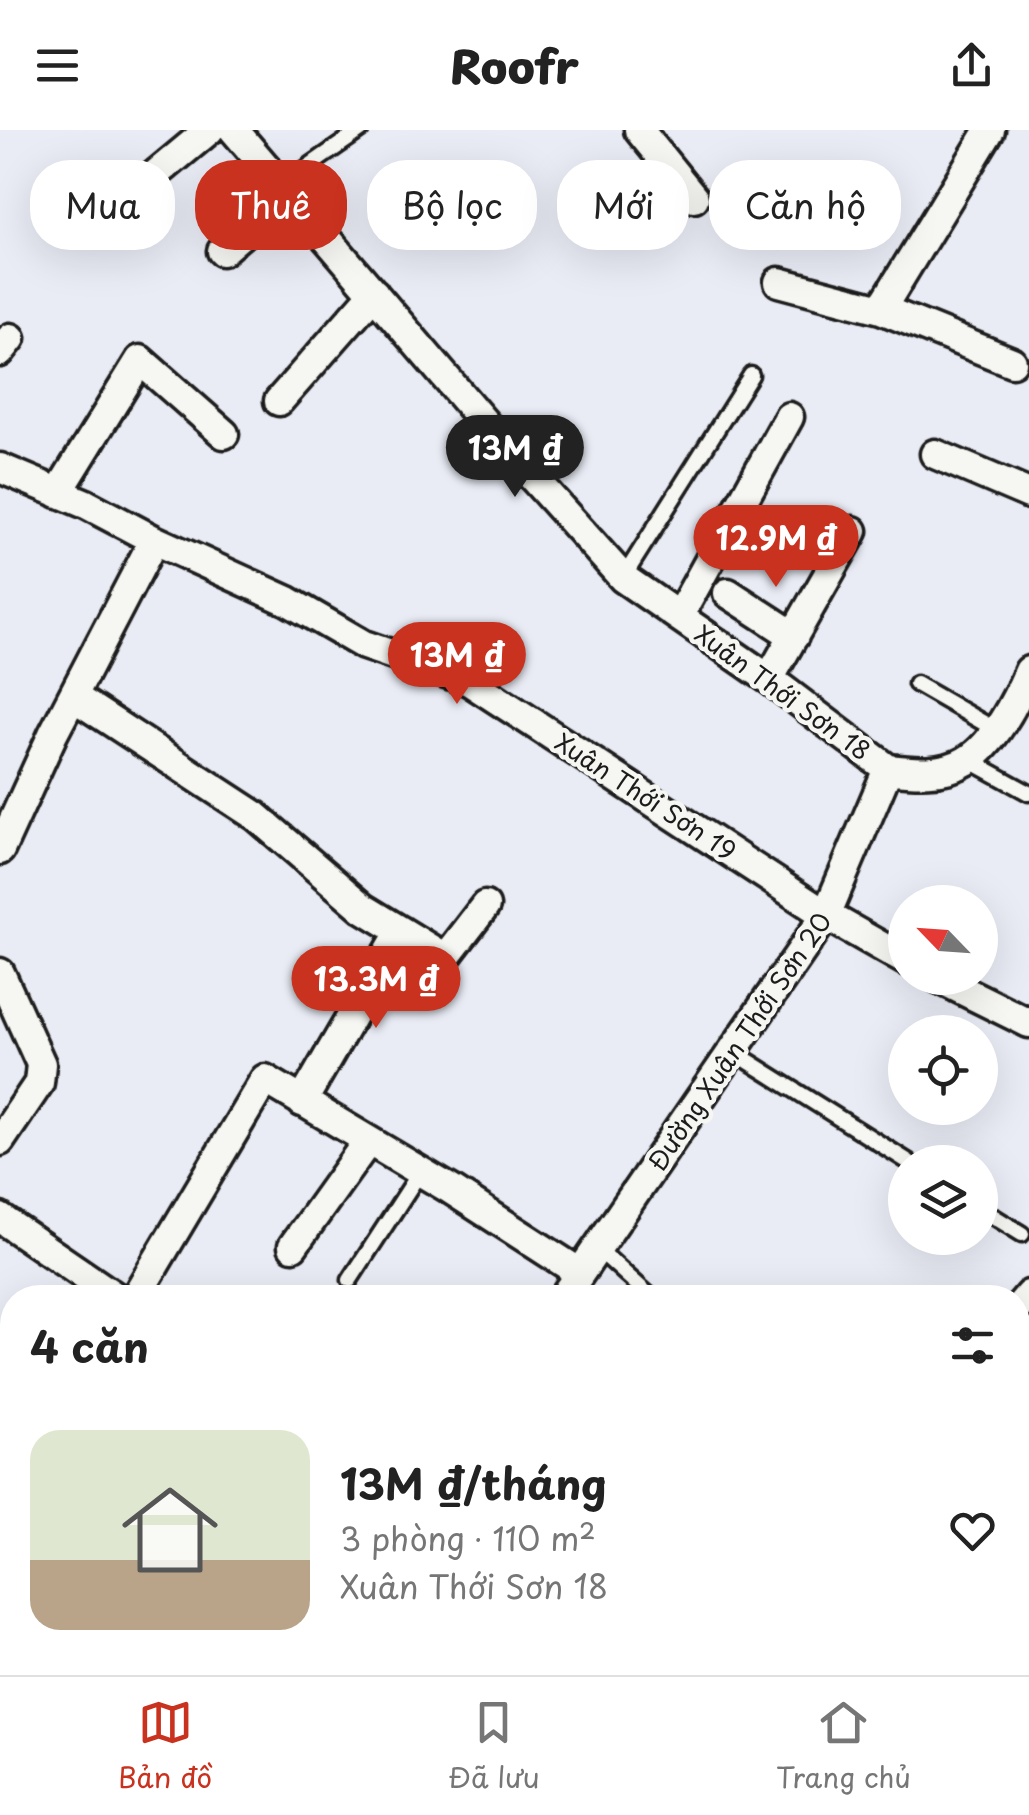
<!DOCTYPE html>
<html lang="vi">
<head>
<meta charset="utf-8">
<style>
	body { margin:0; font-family:"Playpen Sans",sans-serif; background:#f6f6f6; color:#222; height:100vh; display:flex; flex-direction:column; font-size:38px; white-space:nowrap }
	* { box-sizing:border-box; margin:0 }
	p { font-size:32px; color:#767676 }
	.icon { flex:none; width:55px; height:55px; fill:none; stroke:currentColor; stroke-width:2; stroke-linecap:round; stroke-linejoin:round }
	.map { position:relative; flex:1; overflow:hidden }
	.panel { position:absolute; left:0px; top:1155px; width:1030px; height:390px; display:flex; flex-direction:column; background:#fff; border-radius:40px 40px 0 0; box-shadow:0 10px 40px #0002 }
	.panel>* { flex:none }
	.banner { position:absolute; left:30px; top:30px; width:970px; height:90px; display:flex; gap:20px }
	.needle { width:65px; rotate:295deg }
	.tools { position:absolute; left:888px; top:755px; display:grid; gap:20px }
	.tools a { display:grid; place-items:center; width:110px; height:110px; border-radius:50%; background:#fff; box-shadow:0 10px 40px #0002; font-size:50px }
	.price { position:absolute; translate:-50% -85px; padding:0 22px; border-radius:35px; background:#c8321e; color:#fff; font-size:32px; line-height:65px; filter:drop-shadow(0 2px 5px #0008) }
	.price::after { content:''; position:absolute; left:50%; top:60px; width:30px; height:22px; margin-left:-15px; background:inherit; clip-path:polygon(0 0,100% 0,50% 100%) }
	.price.current { background:#222; color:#fff }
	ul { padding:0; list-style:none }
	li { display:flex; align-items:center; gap:30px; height:250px; padding:0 30px }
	li span { display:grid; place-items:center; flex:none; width:280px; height:200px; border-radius:30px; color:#555 }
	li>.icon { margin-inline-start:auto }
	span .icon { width:120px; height:120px; fill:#fffc; stroke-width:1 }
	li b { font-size:42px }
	h2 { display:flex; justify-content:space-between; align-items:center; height:120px; padding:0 30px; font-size:42px }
	.chip { padding:0 35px; border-radius:40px; background:#fff; box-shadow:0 10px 40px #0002; font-size:35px; line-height:90px }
	.chip.current { background:#c8321e; color:#fff }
	header { display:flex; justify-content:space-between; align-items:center; height:130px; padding:0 30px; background:#fff; font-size:45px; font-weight:800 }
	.tab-bar { display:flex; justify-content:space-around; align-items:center; height:140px; border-top:2px solid #e0e0e0; background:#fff; font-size:28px; color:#767676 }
	.tab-bar a { display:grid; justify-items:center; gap:5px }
	.tab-bar .current { color:#c8321e }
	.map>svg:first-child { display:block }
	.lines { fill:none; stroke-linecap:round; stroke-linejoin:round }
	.service-casing { stroke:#1c1c1c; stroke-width:21 }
	.minor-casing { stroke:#1c1c1c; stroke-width:35 }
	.tertiary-casing { stroke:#1c1c1c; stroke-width:42 }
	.service { stroke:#f6f6f2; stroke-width:14 }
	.minor { stroke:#f6f6f2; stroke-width:28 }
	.tertiary { stroke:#f6f6f2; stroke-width:35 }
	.labels { text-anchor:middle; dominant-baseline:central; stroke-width:9; stroke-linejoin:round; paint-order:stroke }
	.street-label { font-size:25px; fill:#1c1c1c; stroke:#f6f6f2 }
</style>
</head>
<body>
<header><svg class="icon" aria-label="menu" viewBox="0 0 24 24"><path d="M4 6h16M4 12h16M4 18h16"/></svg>Roofr<svg class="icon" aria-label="share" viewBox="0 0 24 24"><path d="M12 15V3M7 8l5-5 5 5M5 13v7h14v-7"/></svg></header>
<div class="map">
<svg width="1029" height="1545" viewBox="0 0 1029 1545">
	<rect width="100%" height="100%" fill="#e9ecf5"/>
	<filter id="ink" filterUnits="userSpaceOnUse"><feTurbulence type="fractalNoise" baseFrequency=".01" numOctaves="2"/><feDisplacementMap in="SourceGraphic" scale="20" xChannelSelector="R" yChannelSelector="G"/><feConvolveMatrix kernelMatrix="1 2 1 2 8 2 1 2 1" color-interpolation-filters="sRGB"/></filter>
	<g filter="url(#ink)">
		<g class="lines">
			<!-- service casing -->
			<g class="service-casing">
				<path id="service" d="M282,55L361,0
					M623,448L751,245
					M916,554L996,600
					M969,630L1029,663
					M734,922L909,1032
					M980,1078L1022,1104
					M597,1118L652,1168
					M350,1150L420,1042"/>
			</g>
			<!-- minor casing -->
			<g class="minor-casing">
				<path id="minor" d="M234,0L500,311L623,448L769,549L888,639
					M639,0L694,68
					M990,0L881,179L1012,232
					M103,88L209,0
					M222,121L289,63
					M779,152L881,179
					M0,222L11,208
					M279,271L374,163
					M935,324L1029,364
					M0,338L86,374L154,410L288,471L364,515L469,551L826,785L905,830
					M58,363L140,230L224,304
					M728,463L794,506
					M679,486L789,287
					M769,549L853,401
					M74,567L256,686L363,778L445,828L485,776
					M888,639C913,642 943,645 966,631C994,615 1017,569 1029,541
					M0,720L53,604L154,410
					M0,843L41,934L39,953L0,1011
					M938,848L1029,893
					M302,972L401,801
					M0,1088L117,1168
					M293,1116L368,1011
					M135,1168L265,949L450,1059L580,1143
					M563,1168L826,785L888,639
					M1018,1178L1029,1165
					M1023,1516L1029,1497
					M586,1532L594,1545
					M300,1545L309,1532"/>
			</g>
			<!-- tertiary casing -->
			<g class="tertiary-casing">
				<path id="tertiary" d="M0,1414L12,1422
					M186,1532L205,1545"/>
			</g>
			<!-- service -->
			<use href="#service" class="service"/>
			<!-- minor -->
			<use href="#minor" class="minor"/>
			<!-- tertiary -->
			<use href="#tertiary" class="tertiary"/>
		</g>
	</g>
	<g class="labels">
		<!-- street labels -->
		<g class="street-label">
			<text transform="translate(783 562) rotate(36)">Xuân Thới Sơn 18</text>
			<text transform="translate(646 666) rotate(33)">Xuân Thới Sơn 19</text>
			<text transform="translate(739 911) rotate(-56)">Đường Xuân Thới Sơn 20</text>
		</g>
	</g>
</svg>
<div class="tools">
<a><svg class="needle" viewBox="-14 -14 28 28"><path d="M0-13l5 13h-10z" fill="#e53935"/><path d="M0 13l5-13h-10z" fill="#767676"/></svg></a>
<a><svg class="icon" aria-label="locate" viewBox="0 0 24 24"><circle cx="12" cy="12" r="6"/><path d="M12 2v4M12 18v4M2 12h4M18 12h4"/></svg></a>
<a><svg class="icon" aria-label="layers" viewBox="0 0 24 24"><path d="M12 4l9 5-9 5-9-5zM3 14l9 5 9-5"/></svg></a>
</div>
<b class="price current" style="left:515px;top:370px">13M ₫</b>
<b class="price" style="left:776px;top:460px">12.9M ₫</b>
<b class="price" style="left:457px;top:577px">13M ₫</b>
<b class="price" style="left:376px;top:901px">13.3M ₫</b>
<div class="banner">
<a class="chip">Mua</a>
<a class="chip current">Thuê</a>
<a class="chip">Bộ lọc</a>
<a class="chip">Mới</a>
<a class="chip">Căn hộ</a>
</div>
<section class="panel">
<h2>4 căn<svg class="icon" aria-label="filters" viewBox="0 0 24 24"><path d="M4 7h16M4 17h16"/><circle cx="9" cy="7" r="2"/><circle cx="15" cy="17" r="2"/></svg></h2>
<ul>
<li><span style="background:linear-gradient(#dfe7d0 65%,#b9a48a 0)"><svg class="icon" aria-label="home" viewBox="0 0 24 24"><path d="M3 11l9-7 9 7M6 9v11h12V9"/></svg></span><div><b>13M ₫/tháng</b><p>3 phòng · 110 m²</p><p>Xuân Thới Sơn 18</p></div><svg class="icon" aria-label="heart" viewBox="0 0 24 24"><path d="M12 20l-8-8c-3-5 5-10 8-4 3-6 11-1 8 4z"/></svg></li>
</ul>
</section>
</div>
<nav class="tab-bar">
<a class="current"><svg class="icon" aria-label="map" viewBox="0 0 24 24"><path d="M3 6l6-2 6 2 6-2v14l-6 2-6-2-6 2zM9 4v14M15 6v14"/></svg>Bản đồ</a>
<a><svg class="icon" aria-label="saved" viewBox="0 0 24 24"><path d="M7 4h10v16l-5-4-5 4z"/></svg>Đã lưu</a>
<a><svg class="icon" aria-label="home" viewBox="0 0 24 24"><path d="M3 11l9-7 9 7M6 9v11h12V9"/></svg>Trang chủ</a>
</nav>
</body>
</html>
